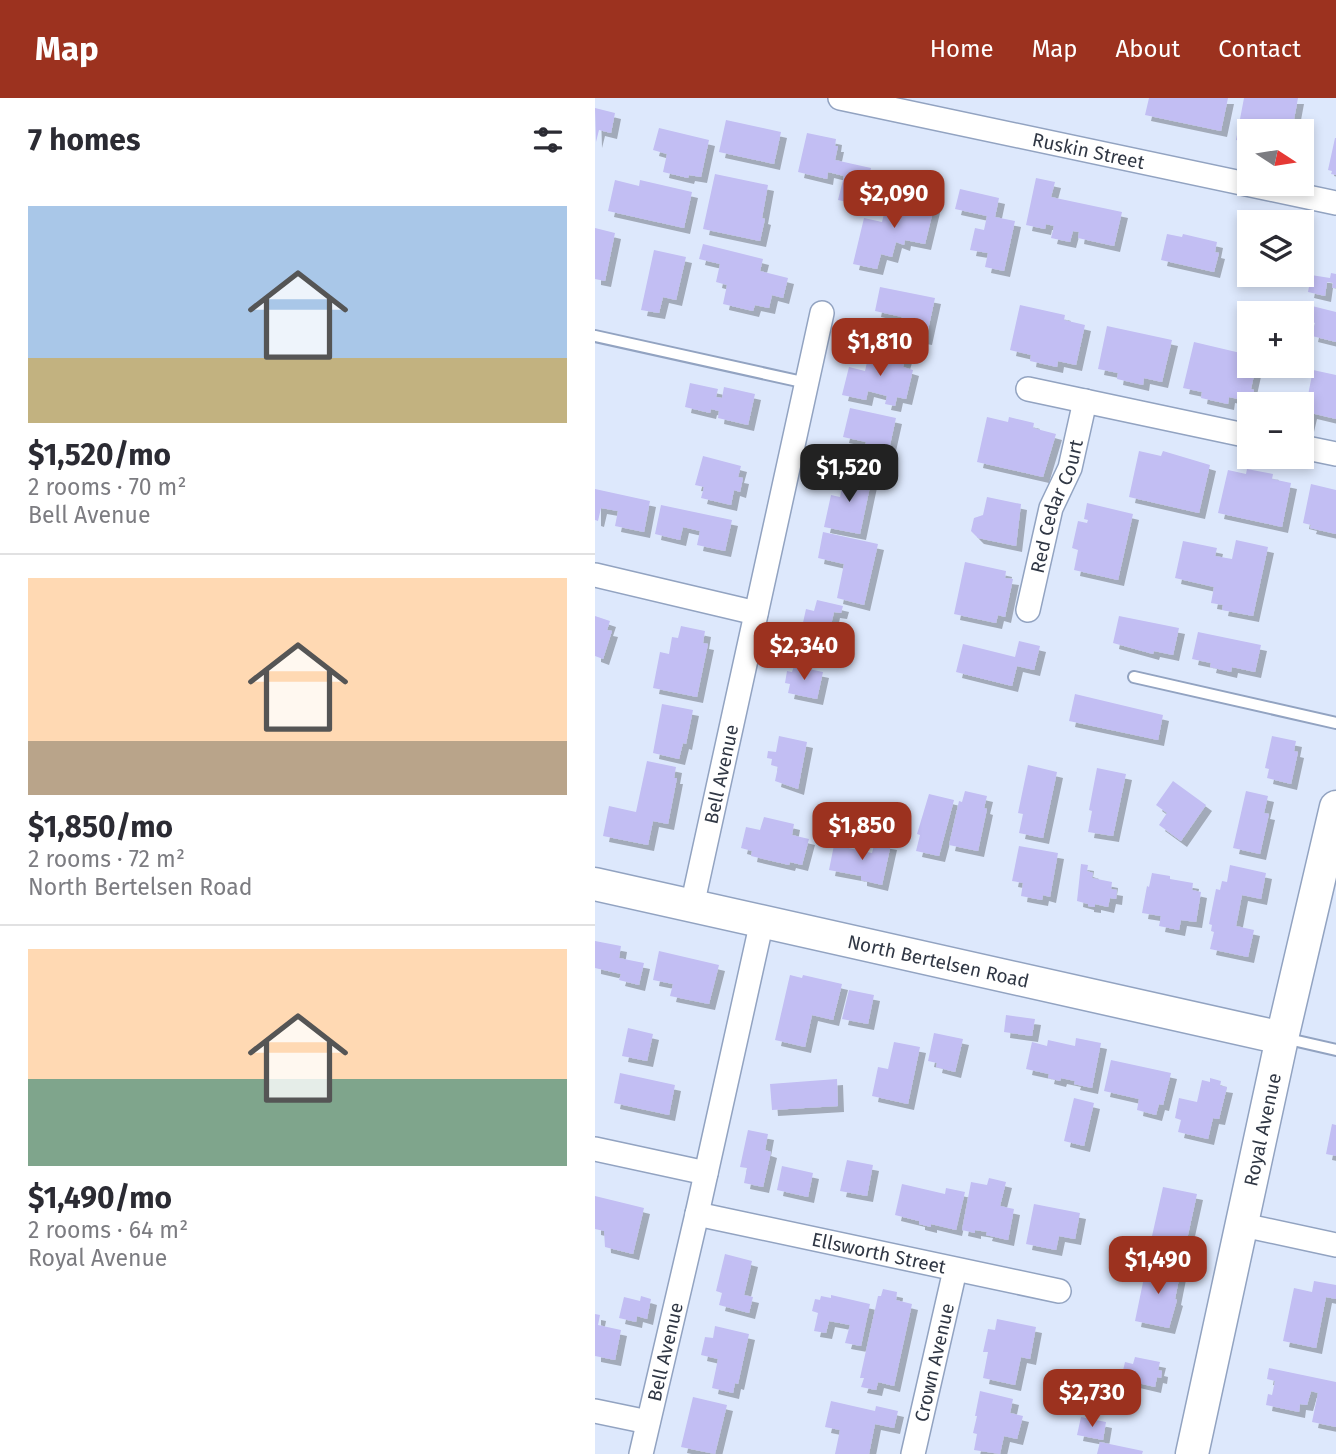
<!DOCTYPE html>
<html lang="en">
<head>
<meta charset="utf-8">
<style>
	body { margin:0; font-family:"Fira Sans",sans-serif; background:#f7f7f7; color:#2b2b33; height:100vh; display:flex; flex-direction:column; font-size:26px; white-space:nowrap }
	* { box-sizing:border-box; margin:0 }
	p { font-size:23px; color:#7c7c81 }
	.icon { flex:none; width:38px; height:38px; fill:none; stroke:currentColor; stroke-width:2; stroke-linecap:round; stroke-linejoin:round }
	.map { position:relative; flex:1; overflow:hidden }
	.sheet { display:flex; flex-direction:column; background:#fff; width:595px }
	.sheet>* { flex:none }
	.needle { width:46px; rotate:102deg }
	.controls { position:absolute; left:642px; top:21px; display:grid; gap:14px }
	.controls a { display:grid; place-items:center; width:77px; height:77px; border-radius:0px; background:#fff; box-shadow:0 4px 10px #0003; font-size:35px }
	.price { position:absolute; translate:-50% -60px; padding:0 16px; border-radius:14px; background:#9c321f; color:#fff; font-size:23px; line-height:46px; filter:drop-shadow(0 2px 4px #0008) }
	.price::after { content:''; position:absolute; left:50%; top:42px; width:21px; height:16px; margin-left:-10px; background:inherit; clip-path:polygon(0 0,100% 0,50% 100%) }
	.price.active { background:#222; color:#fff }
	ul { padding:0; list-style:none }
	li { display:grid; align-content:center; gap:14px; height:371px; padding:0 28px }
	li+li { border-top:2px solid #e1e1e2 }
	li span { display:grid; place-items:center; height:217px; border-radius:0px; color:#555 }
	li>.icon { margin-inline-start:auto }
	span .icon { width:126px; height:126px; fill:#fffc; stroke-width:1 }
	li b { font-size:30px }
	h2 { display:flex; justify-content:space-between; align-items:center; height:84px; padding:0 28px; font-size:30px }
	header { display:flex; align-items:center; gap:42px; box-sizing:border-box; height:98px; padding:0 35px; background:#9c321f; color:#fff }
	header strong { font-size:33px }
	nav { display:flex; gap:38px; margin-inline-start:auto; font-size:24px }
	main { display:flex; flex:1; min-height:0 }
	.map>svg:first-child { display:block }
	.building { fill:#c2bef3; filter:url(#shadow) }
	.lines { fill:none; stroke-linecap:round; stroke-linejoin:round }
	.lane-casing { stroke:#92a3c1; stroke-width:14 }
	.street-casing { stroke:#92a3c1; stroke-width:26 }
	.secondary-casing { stroke:#92a3c1; stroke-width:35 }
	.lane { stroke:#fff; stroke-width:10 }
	.street { stroke:#fff; stroke-width:23 }
	.secondary { stroke:#fff; stroke-width:32 }
	.labels { text-anchor:middle; dominant-baseline:central; stroke-width:5; stroke-linejoin:round; paint-order:stroke }
	.street-label { font-size:19px; fill:#303744; stroke:#f1f5fb }
</style>
</head>
<body>
<header>
<strong>Map</strong>
<nav><a>Home</a><a>Map</a><a>About</a><a>Contact</a></nav>
</header>
<main>
<section class="sheet">
<h2>7 homes<svg class="icon" aria-label="filters" viewBox="0 0 24 24"><path d="M4 7h16M4 17h16"/><circle cx="9" cy="7" r="2"/><circle cx="15" cy="17" r="2"/></svg></h2>
<ul>
<li><span style="background:linear-gradient(#a9c7e8 70%,#c2b280 0)"><svg class="icon" aria-label="home" viewBox="0 0 24 24"><path d="M3 11l9-7 9 7M6 9v11h12V9"/></svg></span><div><b>$1,520/mo</b><p>2 rooms · 70 m²</p><p>Bell Avenue</p></div></li>
<li><span style="background:linear-gradient(#ffd9b3 75%,#b9a48a 0)"><svg class="icon" aria-label="home" viewBox="0 0 24 24"><path d="M3 11l9-7 9 7M6 9v11h12V9"/></svg></span><div><b>$1,850/mo</b><p>2 rooms · 72 m²</p><p>North Bertelsen Road</p></div></li>
<li><span style="background:linear-gradient(#ffd9b3 60%,#7fa58c 0)"><svg class="icon" aria-label="home" viewBox="0 0 24 24"><path d="M3 11l9-7 9 7M6 9v11h12V9"/></svg></span><div><b>$1,490/mo</b><p>2 rooms · 64 m²</p><p>Royal Avenue</p></div></li>
</ul>
</section>
<div class="map">
<svg width="741" height="1356" viewBox="0 0 741 1356">
	<defs>
		<filter id="shadow"><feDropShadow dx="6" dy="6" stdDeviation="0" flood-color="#0004"/></filter>
	</defs>
	<rect width="100%" height="100%" fill="#dde8fc"/>
	<!-- building -->
	<path class="building" d="M554,0H633L626,33L550,17Z
		M649,0H703L697,32L677,29V33H654V45L641,42Z
		M0,10L20,15L16,35L4,32L1,44Z
		M131,22L186,34L179,66L124,54Z
		M64,30L114,42L106,79L94,77L93,80L68,74L72,56L58,52Z
		M212,35L241,41L240,48H243L240,62L276,70L267,107L243,102L249,78L233,74L232,81L203,74Z
		M740,40H741V77L736,76L737,73L733,72Z
		M120,76L173,87L167,120L170,121L165,143L108,131Z
		M441,80L460,84L456,99L527,114L519,148L483,140L484,134L478,133L475,144L456,140L459,128L451,126L450,131L431,127Z
		M20,82L44,88L45,82L97,94L89,130L13,113Z
		M365,91L404,100L400,119L420,123L409,173L390,169L393,155L375,152L380,130L389,132L392,118L360,111Z
		M301,96L340,105L330,146L310,142L309,147L301,144L297,159L286,156L282,171L258,166L269,120L287,124L289,116L295,118Z
		M0,130L20,135L10,183L0,181Z
		M572,136L587,139L588,136L622,144L620,154L624,155L619,174L566,162Z
		M108,146L168,161L165,173L193,180L188,200L177,197L174,210L160,207L158,213L128,206L132,187L121,184L125,166L104,161Z
		M59,152L91,159L81,202L68,199L64,215L46,212Z
		M736,175L741,176V190H737L738,185L732,184L730,198L713,194L716,177L735,180Z
		M285,189L340,200L331,241L303,236L307,219L280,213Z
		M425,207L470,217L469,222L490,227L481,267L463,263L462,269L435,263L436,257L415,252Z
		M717,208L741,214V244L717,238L720,225L713,223Z
		M512,228L577,242L567,284L549,280L548,287L522,281L523,275L503,271Z
		M599,244L654,257V268H661L656,291L659,292L657,304L634,299L633,306L606,300L607,294L588,290Z
		M275,251L311,259L308,269L318,272L311,301L302,299L300,308L290,306L292,298L273,293L271,302L247,297L254,269L270,273Z
		M718,272L741,277V321L716,315L713,328L707,327V311L710,312Z
		M95,285L123,291L121,299L127,300L129,289L160,296L153,327L123,320L124,313L116,311L115,315L90,309Z
		M255,310L301,320L289,374L265,369L271,344L248,339Z
		M392,319L413,324L414,319L439,325L438,330L461,336L448,379L382,364Z
		M544,353L566,358L568,353L615,367L604,415L534,399Z
		M108,358L146,368L143,379L148,380L145,394L139,392L136,407L106,400L109,389L100,387Z
		M652,371L678,376L677,381L696,385L687,429L623,415L633,372L651,376Z
		M258,373L275,376L273,384H276L265,436L229,429L236,397L245,399L249,379L256,381Z
		M716,386L741,392V436L715,430L716,427L708,425Z
		M0,391L55,403L49,434L20,428L23,413L6,410L3,423L0,422Z
		M392,399L426,406L421,448L383,440L376,433L379,420L388,417Z
		M492,405L538,416L523,482L479,472L483,452L477,450L483,423L492,425L493,422L489,421Z
		M66,407L137,422L130,453L102,447L105,433L88,429L85,442L60,436Z
		M228,434L283,446L269,507L242,500L249,466L223,460Z
		M641,442L673,449L658,518L627,512L628,507L616,505L619,489L580,480L588,443L622,450L620,458L637,461Z
		M370,464L411,473L410,480L418,481L410,519L403,517L401,525L359,516Z
		M222,502L248,508L246,515L239,514L229,557L202,552L211,511L219,513Z
		M0,518L15,523L12,532L17,533L8,561L0,558Z
		M524,518L584,530L578,557L559,553L558,556L518,545Z
		M86,528L110,533L108,545L113,546L102,599L58,590L65,554L74,556L77,539L83,540Z
		M603,534L666,547L660,574L637,569L636,574L615,569L616,565L597,561Z
		M424,543L445,548L439,572L422,568L417,588L361,574L368,546L420,559Z
		M199,568L228,574L222,601L193,595L195,586L190,585L192,573L197,574Z
		M480,596L568,617L563,642L474,623Z
		M67,606L98,612L91,646L88,645L84,661L58,655Z
		M184,638L212,644L203,691L180,683L183,669L176,667L177,661L172,660L173,653L181,654Z
		M677,638L701,643L699,653L703,654L696,686L672,680L674,671L670,670Z
		M52,663L81,669L79,680H82L73,726L58,723L53,747L8,738L14,708L41,714Z
		M433,667L462,674L448,740L424,735L428,716L423,715Z
		M502,670L531,676L518,738L493,734L497,713L494,712Z
		M578,683L611,707L586,743L564,727L572,715L561,707Z
		M370,693L392,698L389,710L392,711L383,753L354,747L364,703L367,704Z
		M651,693L673,698L669,715L674,716L665,756L638,750Z
		M334,696L359,702L344,758L321,753L325,737L322,736Z
		M169,719L199,726L197,737L214,741L207,767L195,764L194,767L156,758L157,753L146,750L151,729L165,732Z
		M280,743L296,746L287,787L266,782V778L234,772L239,747L277,755Z
		M424,748L463,755L455,799L448,797L447,802L426,798L428,785L417,783Z
		M486,766L493,767L492,773L498,775L497,780L517,784L516,791L522,792L521,801L515,800L513,809L500,806V809L493,808V806L482,803Z
		M635,767L671,775L666,801L647,797L641,828L659,832L653,859L615,851L619,834L616,833L617,827L614,826L621,791L625,792L627,783L632,784Z
		M557,775L575,778V781L598,785L597,792L606,794L601,824L586,822L584,832L564,828L566,818L547,815L552,788L554,789Z
		M0,843L26,848L24,860L49,865L44,887L24,882L26,876L0,870Z
		M64,853L124,867L114,906L75,898L78,886L58,882Z
		M195,877L207,880L208,877L247,886L238,922L217,917L210,949L180,942Z
		M254,892L279,897L273,926L247,921Z
		M411,917L440,921L437,938L409,934Z
		M33,930L58,936L52,963L27,958Z
		M339,935L368,941L360,974L341,969L342,965L333,963Z
		M481,940L506,945L497,990L479,986L480,983L466,980L465,983L453,980L454,976L431,971L437,944L452,948L453,942L480,948Z
		M299,944L325,949L313,1006L277,998L283,969L293,971Z
		M516,962L576,975L568,1007L564,1006L561,1017L542,1012L544,1001L509,993Z
		M25,975L80,987L74,1017L19,1005Z
		M615,980L626,983L625,988L632,989L624,1021L618,1020L613,1041L583,1034L586,1022L580,1020L584,1000L602,1004L607,982L615,984Z
		M242,981L243,1008L177,1012L175,986Z
		M479,1000L499,1005L489,1048L469,1043Z
		M737,1026L741,1027V1058L731,1056Z
		M153,1032L173,1036L170,1052L176,1054L168,1089L149,1085L152,1070L145,1069Z
		M252,1062L278,1067L272,1098L245,1093Z
		M187,1068L218,1075L213,1099L182,1092Z
		M394,1080L411,1084L405,1108L419,1111L413,1142L391,1137L392,1134L380,1132V1135L367,1132L376,1084L392,1087Z
		M307,1086L350,1096L351,1090L370,1094L361,1132L336,1126V1129L324,1126V1123L300,1117Z
		M568,1089L602,1096L589,1155L555,1147Z
		M0,1098L49,1110L38,1156L10,1149L9,1133L0,1131Z
		M439,1106L485,1115L480,1141L464,1138L461,1152L431,1146Z
		M130,1156L157,1163L149,1197L158,1199L154,1215L124,1207L127,1195L121,1193Z
		M552,1165L586,1171L580,1201L582,1202L574,1230L540,1223Z
		M719,1183L741,1187V1201L731,1199L721,1250L688,1243L699,1190L717,1194Z
		M288,1191L302,1194L301,1202L317,1206L299,1288L283,1284L281,1292L266,1289L269,1280H265L283,1198H286Z
		M236,1197L275,1206L266,1248L250,1245L255,1227L234,1223L231,1235L219,1233L223,1215L217,1213L220,1201L225,1202L226,1198L236,1200Z
		M46,1198L56,1201L52,1221L42,1218L41,1224L24,1220L29,1199L45,1203Z
		M0,1216L5,1217L3,1227L26,1232L20,1262L0,1258Z
		M402,1221L441,1229L435,1261L426,1259L420,1287L388,1280L393,1254H388L393,1231L400,1232Z
		M120,1228L154,1236L143,1286L140,1285L138,1295L117,1290L123,1261L106,1257L110,1239L118,1240Z
		M540,1259L565,1264L563,1272L567,1273L566,1280L562,1279L560,1289L526,1281L530,1264L538,1266Z
		M674,1270L741,1284V1329L717,1324L723,1295L716,1293L717,1290L712,1307L705,1306L704,1314L671,1307L673,1296L677,1297L680,1283L672,1281Z
		M385,1293L418,1301L415,1315L428,1318L422,1341L409,1338L405,1356L379,1352L382,1336L378,1335L382,1318H380Z
		M98,1299L132,1307L120,1356L86,1349Z
		M236,1303L280,1313L281,1308L303,1313L299,1330L280,1326L274,1356H240L245,1332L230,1329Z
		M486,1319L511,1324L508,1342L482,1337Z
		M505,1344L548,1353L547,1356H502Z"/>
	<g class="lines">
		<!-- lane casing -->
		<g class="lane-casing">
			<path id="lane" d="M0,238L212,285
				M539,579L741,625
				M689,940L741,952"/>
		</g>
		<!-- street casing -->
		<g class="street-casing">
			<g id="street">
				<path id="s1" d="M245,0L741,105"/>
				<path d="M433,291L654,338"/>
				<path d="M707,349L741,356"/>
				<path d="M0,477L161,515"/>
				<path id="s2" d="M433,512L456,410L475,370L490,303"/>
				<path id="s3" d="M97,808L227,215"/>
				<path d="M0,1051L111,1075"/>
				<path id="s4" d="M102,1116L464,1193"/>
				<path d="M648,1127L741,1147"/>
				<path d="M0,1313L53,1324"/>
				<path id="s5" d="M46,1356L102,1116L167,823"/>
				<path id="s6" d="M318,1356L360,1172"/>
			</g>
		</g>
		<!-- secondary casing -->
		<g class="secondary-casing">
			<g id="secondary">
				<path id="s7" d="M0,786L687,940"/>
				<path id="s8" d="M597,1356L687,940L741,709"/>
			</g>
		</g>
		<!-- lane -->
		<use href="#lane" class="lane"/>
		<!-- street -->
		<use href="#street" class="street"/>
		<!-- secondary -->
		<use href="#secondary" class="secondary"/>
	</g>
	<g class="labels">
		<!-- street labels -->
		<g class="street-label">
			<text stroke="none"><textPath href="#s1" startOffset="254">Ruskin Street</textPath></text>
			<text stroke="none"><textPath href="#s2" startOffset="108">Red Cedar Court</textPath></text>
			<text stroke="none"><textPath href="#s3" startOffset="135">Bell Avenue</textPath></text>
			<text stroke="none"><textPath href="#s7" startOffset="352">North Bertelsen Road</textPath></text>
			<text stroke="none"><textPath href="#s8" startOffset="332">Royal Avenue</textPath></text>
			<text stroke="none"><textPath href="#s4" startOffset="186">Ellsworth Street</textPath></text>
			<text stroke="none"><textPath href="#s5" startOffset="105">Bell Avenue</textPath></text>
			<text stroke="none"><textPath href="#s6" startOffset="94">Crown Avenue</textPath></text>
		</g>
	</g>
</svg>
<div class="controls">
<a><svg class="needle" viewBox="-14 -14 28 28"><path d="M0-13l5 13h-10z" fill="#e53935"/><path d="M0 13l5-13h-10z" fill="#7c7c81"/></svg></a>
<a><svg class="icon" aria-label="layers" viewBox="0 0 24 24"><path d="M12 4l9 5-9 5-9-5zM3 14l9 5 9-5"/></svg></a>
<a>+</a>
<a>−</a>
</div>
<b class="price" style="left:299px;top:132px">$2,090</b>
<b class="price" style="left:285px;top:280px">$1,810</b>
<b class="price active" style="left:254px;top:406px">$1,520</b>
<b class="price" style="left:209px;top:584px">$2,340</b>
<b class="price" style="left:267px;top:764px">$1,850</b>
<b class="price" style="left:563px;top:1198px">$1,490</b>
<b class="price" style="left:497px;top:1331px">$2,730</b>
</div>
</main>
</body>
</html>
